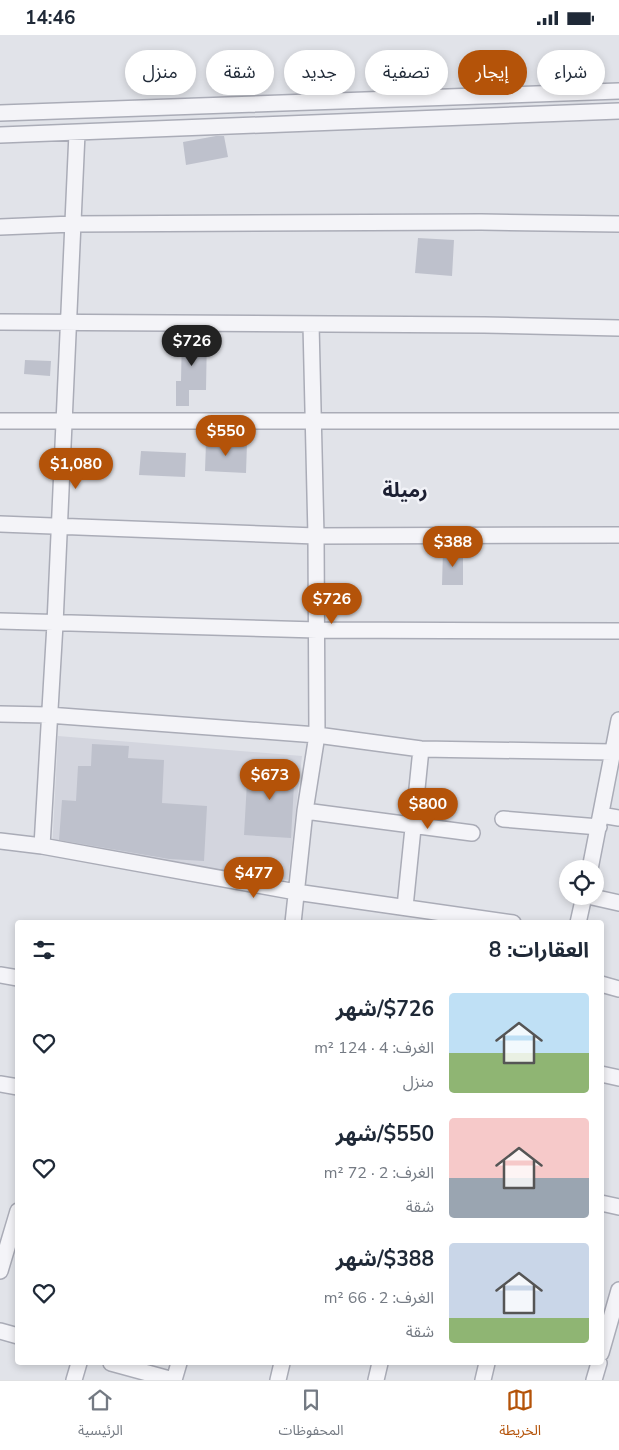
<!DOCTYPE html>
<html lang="ar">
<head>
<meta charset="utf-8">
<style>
	body { margin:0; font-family:"Nunito Sans","Noto Sans Arabic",sans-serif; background:#f6f6f7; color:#1f2937; direction:rtl; height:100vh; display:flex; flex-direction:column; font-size:19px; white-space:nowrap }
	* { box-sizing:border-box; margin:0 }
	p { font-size:16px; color:#747a83 }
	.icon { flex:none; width:28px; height:28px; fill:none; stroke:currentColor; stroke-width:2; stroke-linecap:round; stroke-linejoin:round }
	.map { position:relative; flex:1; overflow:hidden; direction:ltr }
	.side { position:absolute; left:15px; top:885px; width:589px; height:445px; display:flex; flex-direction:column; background:#fff; border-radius:5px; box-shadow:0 2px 8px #0003; direction:rtl }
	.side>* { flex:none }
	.top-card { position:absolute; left:15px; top:15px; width:590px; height:45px; direction:rtl; display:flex; gap:10px }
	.tools { position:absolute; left:559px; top:825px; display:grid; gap:10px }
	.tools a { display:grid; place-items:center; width:45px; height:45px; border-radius:50%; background:#fff; box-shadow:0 2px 8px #0003; font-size:25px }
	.price { position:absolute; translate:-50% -42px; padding:0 11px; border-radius:18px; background:#b45309; color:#fff; font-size:16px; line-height:32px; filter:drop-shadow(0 1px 2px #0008) }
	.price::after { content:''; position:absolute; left:50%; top:30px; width:15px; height:11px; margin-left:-8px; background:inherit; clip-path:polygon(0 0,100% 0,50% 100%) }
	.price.current { background:#222; color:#fff }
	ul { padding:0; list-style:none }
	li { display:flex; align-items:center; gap:15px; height:125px; padding:0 15px }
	li span { display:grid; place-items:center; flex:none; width:140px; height:100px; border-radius:5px; color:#555 }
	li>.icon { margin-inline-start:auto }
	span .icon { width:60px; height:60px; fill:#fffc; stroke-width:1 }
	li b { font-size:21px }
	h2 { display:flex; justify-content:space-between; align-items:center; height:60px; padding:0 15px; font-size:21px }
	.tag { padding:0 18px; border-radius:22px; background:#fff; box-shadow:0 2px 8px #0003; font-size:18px; line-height:45px }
	.tag.current { background:#b45309; color:#fff }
	.status { display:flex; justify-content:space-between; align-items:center; height:35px; padding:0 25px; background:#fff; direction:ltr }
	.status svg { height:14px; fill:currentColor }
	.tabs { display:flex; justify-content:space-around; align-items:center; height:70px; border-top:1px solid #e0e1e3; background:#fff; font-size:14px; color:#747a83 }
	.tabs a { display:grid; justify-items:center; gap:2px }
	.tabs .current { color:#b45309 }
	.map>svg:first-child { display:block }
	.built { fill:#d3d5de }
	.building { fill:#bec1cc }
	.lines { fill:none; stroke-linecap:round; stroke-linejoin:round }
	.minor-casing { stroke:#aaacb7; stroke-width:18 }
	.minor { stroke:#f4f4f8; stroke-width:15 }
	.labels { text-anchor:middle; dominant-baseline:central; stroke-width:5; stroke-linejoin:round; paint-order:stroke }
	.district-label { font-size:20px; font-weight:bold; fill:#1c1f32; stroke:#f1f2f7 }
</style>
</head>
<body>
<div class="status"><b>14:46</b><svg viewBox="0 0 49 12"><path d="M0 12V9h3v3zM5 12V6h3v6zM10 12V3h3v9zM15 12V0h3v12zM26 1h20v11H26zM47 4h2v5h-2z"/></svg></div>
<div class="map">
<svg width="619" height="1345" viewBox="0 0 619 1345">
	<rect width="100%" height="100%" fill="#e1e3e9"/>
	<!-- built -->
	<path class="built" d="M58,701L302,721L288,845L52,815Z"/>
	<!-- building -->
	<path class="building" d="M216,101H224L228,122L186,130L183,107Z
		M418,203L454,205L452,241L415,238Z
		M182,298H207L206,355H189V371H176V346H181Z
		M25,325L51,326L50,341L24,339Z
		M206,407L247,408L246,438L205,436Z
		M141,416L186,418L185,442L139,440Z
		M443,515H463V550H442Z
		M92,709L129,711L128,723L164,725L162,768L207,771L204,826L169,824L59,805L62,765L76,766L78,731H91Z
		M248,729L295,732L291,803L244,800Z"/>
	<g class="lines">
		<!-- minor casing -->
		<g class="minor-casing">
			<path id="minor" d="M0,78L619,56
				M0,100L619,76
				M0,192L73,189L481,187L619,189
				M0,287L484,290L619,293
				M0,386H619
				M0,489L316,501L619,500
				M0,586L317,595L619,596
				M0,679L48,680L317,700L421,714L612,717
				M305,776L472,798
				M601,780L619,783
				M503,784L599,792
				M0,806L42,811L296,857L513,888
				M42,811L55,589L77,98
				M590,834L619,685
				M588,861L619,868
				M405,872L421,714
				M293,888L305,776L317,700L316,501L311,289
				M578,888L584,861
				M0,940L18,943
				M601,949L619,954
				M601,1039L619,1043
				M0,1049L18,1052
				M601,1168L619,1172
				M0,1236L18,1176
				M0,1296L18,1301
				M601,1318L619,1255
				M111,1328L173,1345
				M74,1345L79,1328
				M174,1345L179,1328
				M278,1345L282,1328
				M376,1345L380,1328
				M483,1345L487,1328
				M594,1345L599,1328"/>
		</g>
		<!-- minor -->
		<use href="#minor" class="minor"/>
	</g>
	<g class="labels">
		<!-- district labels -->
		<g class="district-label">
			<text x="405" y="455">رميلة</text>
		</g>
	</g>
</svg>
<div class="tools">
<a><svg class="icon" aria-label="locate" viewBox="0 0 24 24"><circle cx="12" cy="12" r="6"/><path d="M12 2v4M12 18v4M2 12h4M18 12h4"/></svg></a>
</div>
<b class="price current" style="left:192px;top:332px">$726</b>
<b class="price" style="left:226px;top:422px">$550</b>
<b class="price" style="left:76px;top:455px">$1,080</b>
<b class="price" style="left:453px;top:533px">$388</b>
<b class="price" style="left:332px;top:590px">$726</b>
<b class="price" style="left:270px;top:766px">$673</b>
<b class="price" style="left:428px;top:795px">$800</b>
<b class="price" style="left:254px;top:864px">$477</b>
<div class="top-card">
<a class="tag">شراء</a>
<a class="tag current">إيجار</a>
<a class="tag">تصفية</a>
<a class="tag">جديد</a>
<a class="tag">شقة</a>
<a class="tag">منزل</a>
</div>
<section class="side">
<h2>العقارات: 8<svg class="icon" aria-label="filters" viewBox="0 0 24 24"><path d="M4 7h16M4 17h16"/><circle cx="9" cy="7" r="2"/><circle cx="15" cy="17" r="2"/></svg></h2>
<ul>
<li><span style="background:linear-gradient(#bfe0f5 60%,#8fb573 0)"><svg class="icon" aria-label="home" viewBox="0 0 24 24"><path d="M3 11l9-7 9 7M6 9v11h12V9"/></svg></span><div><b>$726/شهر</b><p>الغرف: 4 · 124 m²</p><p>منزل</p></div><svg class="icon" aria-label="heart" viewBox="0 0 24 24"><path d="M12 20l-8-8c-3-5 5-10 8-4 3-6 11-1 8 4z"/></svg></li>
<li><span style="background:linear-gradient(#f6c9c9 60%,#9aa5b1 0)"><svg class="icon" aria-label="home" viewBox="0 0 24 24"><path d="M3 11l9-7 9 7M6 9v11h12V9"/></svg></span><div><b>$550/شهر</b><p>الغرف: 2 · 72 m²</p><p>شقة</p></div><svg class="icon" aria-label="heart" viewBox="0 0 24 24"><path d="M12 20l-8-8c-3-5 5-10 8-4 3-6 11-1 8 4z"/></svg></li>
<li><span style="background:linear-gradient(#c9d6e8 75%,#8fb573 0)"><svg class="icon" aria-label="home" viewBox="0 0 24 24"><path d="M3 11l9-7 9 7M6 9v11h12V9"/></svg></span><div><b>$388/شهر</b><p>الغرف: 2 · 66 m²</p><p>شقة</p></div><svg class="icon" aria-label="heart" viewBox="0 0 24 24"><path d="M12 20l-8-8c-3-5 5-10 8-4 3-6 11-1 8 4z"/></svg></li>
</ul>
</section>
</div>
<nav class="tabs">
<a class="current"><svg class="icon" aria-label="map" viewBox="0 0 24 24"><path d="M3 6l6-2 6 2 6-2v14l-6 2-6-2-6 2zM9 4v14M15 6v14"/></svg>الخريطة</a>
<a><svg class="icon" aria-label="saved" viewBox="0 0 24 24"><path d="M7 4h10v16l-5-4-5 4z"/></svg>المحفوظات</a>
<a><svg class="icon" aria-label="home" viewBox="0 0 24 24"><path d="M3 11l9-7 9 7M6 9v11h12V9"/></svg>الرئيسية</a>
</nav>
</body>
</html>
